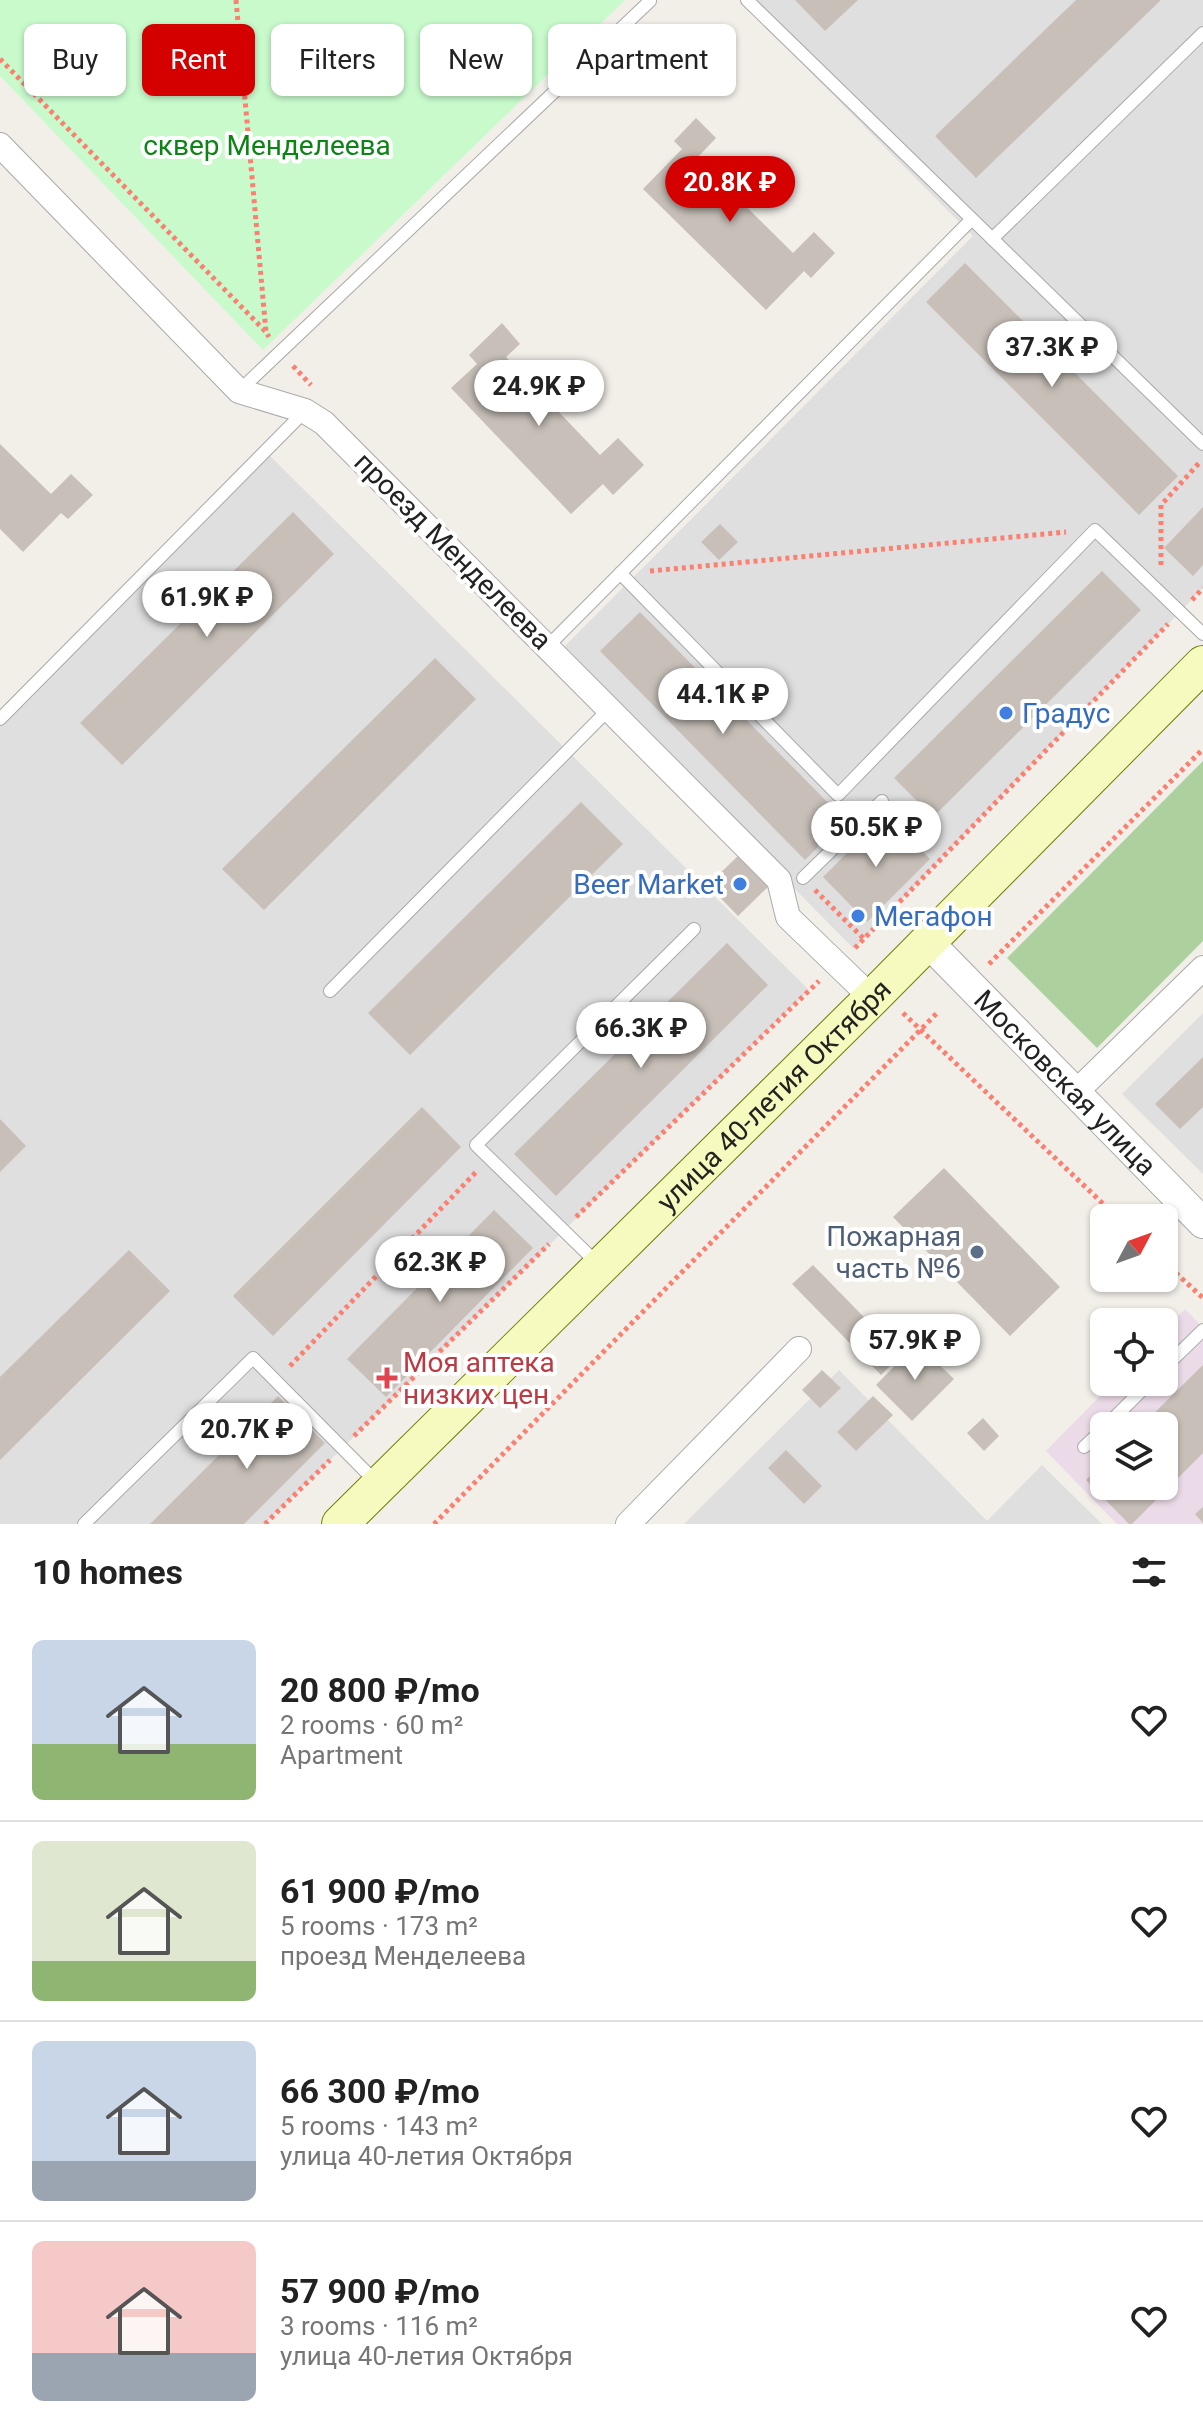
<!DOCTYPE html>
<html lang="en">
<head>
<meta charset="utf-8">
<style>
	body { margin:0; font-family:Roboto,sans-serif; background:#f6f6f6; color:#222; height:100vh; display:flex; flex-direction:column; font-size:30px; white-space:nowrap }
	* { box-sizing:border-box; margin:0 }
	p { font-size:26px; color:#767676 }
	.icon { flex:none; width:44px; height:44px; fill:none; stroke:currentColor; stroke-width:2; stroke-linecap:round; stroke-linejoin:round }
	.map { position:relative; height:1524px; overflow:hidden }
	.drawer { display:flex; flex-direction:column; background:#fff; flex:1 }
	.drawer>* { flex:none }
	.hud { position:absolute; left:24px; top:24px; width:800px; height:72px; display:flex; gap:16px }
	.needle { width:52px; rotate:49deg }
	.tools { position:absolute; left:1090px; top:1204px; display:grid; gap:16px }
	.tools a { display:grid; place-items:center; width:88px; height:88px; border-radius:12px; background:#fff; box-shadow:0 2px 6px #0004; font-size:40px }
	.price { position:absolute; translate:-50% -68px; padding:0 18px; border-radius:28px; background:#fff; color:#222; font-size:26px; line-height:52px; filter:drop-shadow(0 2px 4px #0008) }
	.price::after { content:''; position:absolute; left:50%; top:48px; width:24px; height:18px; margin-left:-12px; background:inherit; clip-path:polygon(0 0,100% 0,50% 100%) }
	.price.selected { background:#d40000; color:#fff }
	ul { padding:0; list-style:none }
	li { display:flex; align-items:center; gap:24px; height:200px; padding:0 32px }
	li+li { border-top:2px solid #e0e0e0 }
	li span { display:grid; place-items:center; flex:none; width:224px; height:160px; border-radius:12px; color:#555 }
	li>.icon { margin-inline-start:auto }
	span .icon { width:96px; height:96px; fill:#fffc; stroke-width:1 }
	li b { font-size:34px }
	h2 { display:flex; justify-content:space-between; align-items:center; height:96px; padding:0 32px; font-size:34px }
	.chip { padding:0 28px; border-radius:12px; background:#fff; box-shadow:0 2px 6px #0004; font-size:28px; line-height:72px }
	.chip.selected { background:#d40000; color:#fff }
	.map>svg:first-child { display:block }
	.residential { fill:#e0dfdf }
	.industrial { fill:#ebdbe8; fill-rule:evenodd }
	.forest { fill:#add19e }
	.park { fill:#c8facc }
	.building { fill:#c7bfb8 }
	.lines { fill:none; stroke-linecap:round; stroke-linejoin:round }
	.service-casing { stroke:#a9a9a9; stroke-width:14 }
	.minor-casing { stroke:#a9a9a9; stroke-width:26 }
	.tertiary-casing { stroke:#a9a9a9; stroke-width:32 }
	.secondary-casing { stroke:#707d05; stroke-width:38 }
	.path { stroke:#fa8072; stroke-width:5; stroke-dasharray:4 4; stroke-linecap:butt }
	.service { stroke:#fff; stroke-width:12 }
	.minor { stroke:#fff; stroke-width:24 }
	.tertiary { stroke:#fff; stroke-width:30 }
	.secondary { stroke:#f7fabf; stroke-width:36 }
	.shop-dot { fill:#3f7fe0; stroke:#fff; stroke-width:3 }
	.service-dot { fill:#5c6f8a; stroke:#fff; stroke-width:3 }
	.health-dot { fill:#e0444e; stroke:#fff; stroke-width:3 }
	.labels { text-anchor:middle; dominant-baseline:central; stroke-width:8; stroke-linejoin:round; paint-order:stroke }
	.park-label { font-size:28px; fill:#0c8416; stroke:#fff }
	.street-label { font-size:28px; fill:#222; stroke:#fff }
	.shop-label { font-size:28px; fill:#366cbe; stroke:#fff; text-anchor:start }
	.service-label { font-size:28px; fill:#4e5e75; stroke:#fff; text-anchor:end }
	.health-label { font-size:28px; fill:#be3a42; stroke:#fff; text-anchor:start }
</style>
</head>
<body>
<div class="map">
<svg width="1203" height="1524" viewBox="0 0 1203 1524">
	<rect width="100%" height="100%" fill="#f2efe9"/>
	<!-- residential -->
	<path class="residential" d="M739,0H1203V588L854,949L560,651L973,236Z
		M266,452L809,990L265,1524H0V719Z
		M1203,1013V1174L1122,1094Z
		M839,1370L987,1521L1042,1465L1102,1524H684Z"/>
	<!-- industrial -->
	<path class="industrial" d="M1185,1309L1203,1328V1524H1117L1046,1451L1114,1382H1164V1331ZM1104,1426H1164V1486H1104Z"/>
	<!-- forest -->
	<path class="forest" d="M1203,761V941L1097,1048L1007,958Z"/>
	<!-- park -->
	<path class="park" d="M0,0H625L263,350L0,76Z"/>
	<!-- building -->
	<path class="building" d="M795,0H858L825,31Z
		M1076,0H1161L976,178L935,136Z
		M696,118L716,138L697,158L793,253L814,232L835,253L811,278L804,271L766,310L643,189L682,149L674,141Z
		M965,263L1178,476L1139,515L926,302Z
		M502,323L520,344L506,357L600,455L618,438L644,465L613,495L603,484L571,514L451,388L477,364L469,355Z
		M0,444L51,494L71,474L93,495L68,519L61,513L23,552L0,529Z
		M1203,507V565L1193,576L1164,548Z
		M293,512L334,554L122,765L80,723Z
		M720,524L738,542L719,560L701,542Z
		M1102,571L1141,610L933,817L894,778Z
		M640,612L845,820L805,860L600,651Z
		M435,658L476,699L264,910L222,869Z
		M581,802L623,844L410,1055L368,1013Z
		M895,823L930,859L867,922L823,877L872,828Z
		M742,852L773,882L738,916L708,885Z
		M727,943L768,985L556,1196L514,1154Z
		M1203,1057V1107L1180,1129L1155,1104Z
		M422,1107L461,1147L273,1336L233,1296Z
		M0,1119L26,1146L0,1172Z
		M944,1168L1060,1287L1010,1336L893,1217Z
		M494,1210L533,1248L386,1397L347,1359Z
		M129,1250L170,1291L0,1460V1377Z
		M813,1265L901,1355L881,1375L792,1284Z
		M917,1343L954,1379L912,1421L876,1385Z
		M1203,1365V1453L1132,1524H1129L1086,1480L1104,1462V1486H1164V1426H1141Z
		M822,1370L841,1388L820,1408L802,1390Z
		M278,1396L325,1443L244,1524H150Z
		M873,1396L893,1415L856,1451L837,1432Z
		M983,1418L999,1436L984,1451L967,1433Z
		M786,1450L822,1486L804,1504L768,1468Z
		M1203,1507V1523L1195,1514Z"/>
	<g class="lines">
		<!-- service casing -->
		<g class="service-casing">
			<path id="service" d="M747,0L1203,444
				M992,239L1203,33
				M239,391L650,1
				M620,573L838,795L1095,530L1203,634
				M548,646L972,219
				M0,719L305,411
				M803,878L882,801
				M330,991L610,708
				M598,1264L476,1145L694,929
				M1164,1368L1203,1330
				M1106,1426L1150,1382
				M1084,1447L1104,1428
				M84,1524L253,1358L377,1483"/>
		</g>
		<!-- minor casing -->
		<g class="minor-casing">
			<path id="minor" d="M0,145L239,391L305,411L324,423L779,880L788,917L872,998
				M1075,1093L1203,968
				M628,1524L799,1349"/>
		</g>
		<!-- tertiary casing -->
		<g class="tertiary-casing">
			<g id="tertiary">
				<path id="s1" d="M927,941L1203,1223"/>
			</g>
		</g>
		<!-- secondary casing -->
		<g class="secondary-casing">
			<g id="secondary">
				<path id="s2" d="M340,1524L872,998L1203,664"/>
			</g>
		</g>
		<!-- path -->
		<path class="path" d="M236,0L266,332L269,337
			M0,59L266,332
			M293,366L311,385
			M1161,565V505L1200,462
			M650,571L1066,532
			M1192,600L1203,588
			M815,890L864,939
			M855,948L1168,624
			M989,964L1203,749
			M903,1013L1118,1218
			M576,1217L819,981
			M1164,1262L1203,1298
			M290,1366L477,1171
			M354,1436L549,1244
			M265,1524L330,1460
			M434,1524L937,1013"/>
		<!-- service -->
		<use href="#service" class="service"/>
		<!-- minor -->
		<use href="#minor" class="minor"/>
		<!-- tertiary -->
		<use href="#tertiary" class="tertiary"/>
		<!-- secondary -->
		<use href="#secondary" class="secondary"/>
	</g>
	<!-- markers -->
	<g class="shop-dot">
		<circle cx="1006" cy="713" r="8"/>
		<circle cx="740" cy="884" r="8"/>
		<circle cx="858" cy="916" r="8"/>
	</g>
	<circle class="service-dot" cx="977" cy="1252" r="8"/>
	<path class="health-dot" d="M383 1366h8v8h8v8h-8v8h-8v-8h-8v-8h8z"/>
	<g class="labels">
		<!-- park labels -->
		<g class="park-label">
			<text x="267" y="145">сквер Менделеева</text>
		</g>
		<!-- street labels -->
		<g class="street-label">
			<text transform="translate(453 551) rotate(45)">проезд Менделеева</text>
			<text stroke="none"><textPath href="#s1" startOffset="198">Московская улица</textPath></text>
			<text stroke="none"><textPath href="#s2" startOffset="610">улица 40-летия Октября</textPath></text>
		</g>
		<!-- shop labels -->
		<g class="shop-label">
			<text x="1022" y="713">Градус</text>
			<text x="724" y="884" text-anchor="end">Beer Market</text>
			<text x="874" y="916">Мегафон</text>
		</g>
		<!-- service labels -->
		<g class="service-label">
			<text x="961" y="1236">Пожарная<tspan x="961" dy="32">часть №6</tspan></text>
		</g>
		<!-- health labels -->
		<g class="health-label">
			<text x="403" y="1362">Моя аптека<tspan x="403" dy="32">низких цен</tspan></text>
		</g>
	</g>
</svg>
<div class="tools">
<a><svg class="needle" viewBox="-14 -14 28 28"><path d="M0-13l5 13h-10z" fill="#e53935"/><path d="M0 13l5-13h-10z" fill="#767676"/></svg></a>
<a><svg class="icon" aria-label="locate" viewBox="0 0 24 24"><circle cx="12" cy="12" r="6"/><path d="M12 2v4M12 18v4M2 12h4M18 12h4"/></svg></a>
<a><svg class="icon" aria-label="layers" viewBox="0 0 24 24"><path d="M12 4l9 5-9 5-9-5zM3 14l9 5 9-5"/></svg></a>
</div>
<b class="price selected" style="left:730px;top:224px">20.8K ₽</b>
<b class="price" style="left:1052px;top:389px">37.3K ₽</b>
<b class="price" style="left:539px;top:428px">24.9K ₽</b>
<b class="price" style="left:207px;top:639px">61.9K ₽</b>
<b class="price" style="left:723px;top:736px">44.1K ₽</b>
<b class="price" style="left:876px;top:869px">50.5K ₽</b>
<b class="price" style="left:641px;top:1070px">66.3K ₽</b>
<b class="price" style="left:440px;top:1304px">62.3K ₽</b>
<b class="price" style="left:915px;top:1382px">57.9K ₽</b>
<b class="price" style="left:247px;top:1471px">20.7K ₽</b>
<div class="hud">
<a class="chip">Buy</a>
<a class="chip selected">Rent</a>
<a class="chip">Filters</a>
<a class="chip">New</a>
<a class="chip">Apartment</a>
</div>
</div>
<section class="drawer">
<h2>10 homes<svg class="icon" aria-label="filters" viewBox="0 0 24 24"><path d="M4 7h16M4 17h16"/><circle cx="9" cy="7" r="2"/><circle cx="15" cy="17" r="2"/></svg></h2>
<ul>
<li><span style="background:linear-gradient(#c9d6e8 65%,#8fb573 0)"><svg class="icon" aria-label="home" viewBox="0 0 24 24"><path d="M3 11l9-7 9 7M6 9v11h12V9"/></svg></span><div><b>20 800 ₽/mo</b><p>2 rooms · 60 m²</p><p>Apartment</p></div><svg class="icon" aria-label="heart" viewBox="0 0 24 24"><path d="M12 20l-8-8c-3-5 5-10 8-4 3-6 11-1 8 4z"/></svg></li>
<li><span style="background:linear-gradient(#dfe7d0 75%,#8fb573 0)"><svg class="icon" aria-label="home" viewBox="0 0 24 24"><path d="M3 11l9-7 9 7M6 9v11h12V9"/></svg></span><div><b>61 900 ₽/mo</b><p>5 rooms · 173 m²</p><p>проезд Менделеева</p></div><svg class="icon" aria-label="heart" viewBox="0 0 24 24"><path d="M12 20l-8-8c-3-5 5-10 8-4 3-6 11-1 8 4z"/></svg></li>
<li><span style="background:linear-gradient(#c9d6e8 75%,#9aa5b1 0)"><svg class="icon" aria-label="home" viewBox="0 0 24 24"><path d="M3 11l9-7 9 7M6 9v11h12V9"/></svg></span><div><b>66 300 ₽/mo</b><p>5 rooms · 143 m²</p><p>улица 40-летия Октября</p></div><svg class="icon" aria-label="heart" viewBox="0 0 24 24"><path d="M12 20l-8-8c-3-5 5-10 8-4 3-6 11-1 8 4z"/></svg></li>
<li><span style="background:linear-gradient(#f6c9c9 70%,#9aa5b1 0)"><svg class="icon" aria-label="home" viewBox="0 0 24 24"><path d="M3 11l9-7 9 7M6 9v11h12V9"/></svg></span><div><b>57 900 ₽/mo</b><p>3 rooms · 116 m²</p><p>улица 40-летия Октября</p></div><svg class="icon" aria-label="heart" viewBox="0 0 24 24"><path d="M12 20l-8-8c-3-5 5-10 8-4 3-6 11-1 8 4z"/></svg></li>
</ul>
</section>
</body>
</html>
